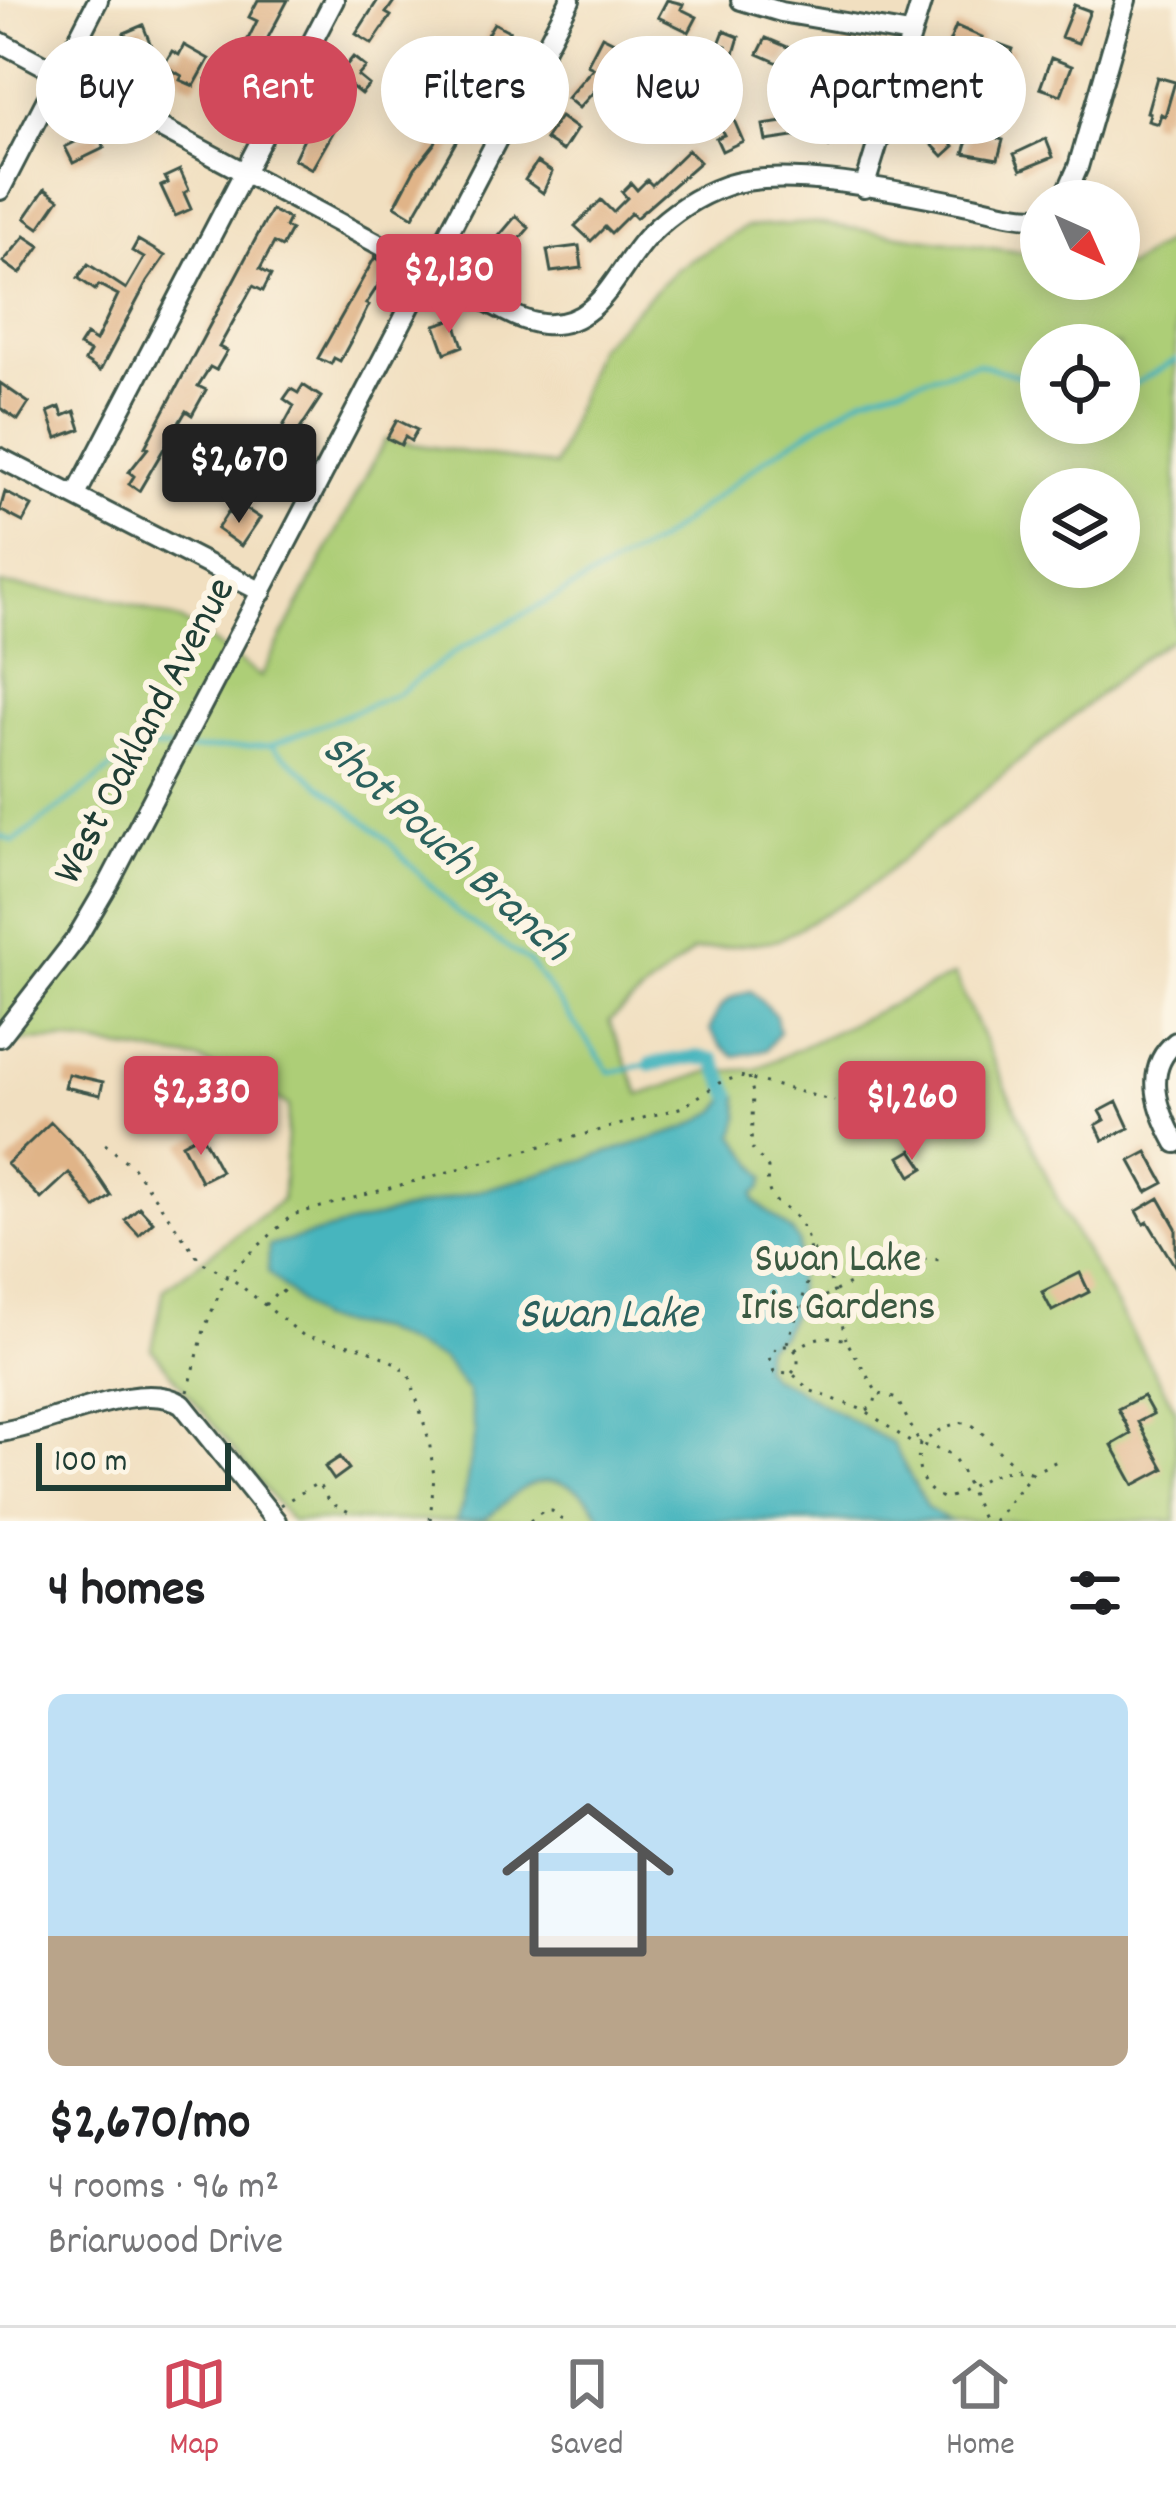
<!DOCTYPE html>
<html lang="en">
<head>
<meta charset="utf-8">
<style>
	body { margin:0; font-family:Dekko,sans-serif; background:#f6f6f6; color:#202124; height:100vh; display:flex; flex-direction:column; font-size:45px; white-space:nowrap }
	* { box-sizing:border-box; margin:0 }
	p { font-size:39px; color:#757577 }
	.icon { flex:none; width:66px; height:66px; fill:none; stroke:currentColor; stroke-width:2; stroke-linecap:round; stroke-linejoin:round }
	.map { position:relative; height:1521px; overflow:hidden }
	.panel { display:flex; flex-direction:column; background:#fff; flex:1 }
	.panel>* { flex:none }
	.banner { position:absolute; left:36px; top:36px; width:1104px; height:108px; display:flex; gap:24px }
	.needle { width:78px; rotate:135deg }
	.tools { position:absolute; left:1020px; top:180px; display:grid; gap:24px }
	.tools a { display:grid; place-items:center; width:120px; height:120px; border-radius:50%; background:#fff; box-shadow:0 6px 30px #0003; font-size:60px }
	.scale { position:absolute; left:36px; bottom:30px; width:195px; box-sizing:border-box; padding-left:12px; border:6px solid #1f3d34; border-top:0; font-size:33px; line-height:42px; white-space:nowrap; color:#1f3d34; -webkit-text-stroke:9px #fcf5e5; paint-order:stroke }
	.price { position:absolute; translate:-50% -102px; padding:0 27px; border-radius:12px; background:#d1495b; color:#fff; font-size:39px; line-height:78px; filter:drop-shadow(0 3px 6px #0008) }
	.price::after { content:''; position:absolute; left:50%; top:72px; width:36px; height:27px; margin-left:-18px; background:inherit; clip-path:polygon(0 0,100% 0,50% 100%) }
	.price.on { background:#222; color:#fff }
	ul { padding:0; list-style:none }
	li { display:grid; align-content:center; gap:24px; height:636px; padding:0 48px }
	li+li { border-top:3px solid #e0e0e0 }
	li span { display:grid; place-items:center; height:372px; border-radius:18px; color:#555 }
	li>.icon { margin-inline-start:auto }
	span .icon { width:216px; height:216px; fill:#fffc; stroke-width:1 }
	li b { font-size:51px }
	h2 { display:flex; justify-content:space-between; align-items:center; height:144px; padding:0 48px; font-size:51px }
	.chip { padding:0 42px; border-radius:54px; background:#fff; box-shadow:0 6px 30px #0003; font-size:42px; line-height:108px }
	.chip.on { background:#d1495b; color:#fff }
	.dock { display:flex; justify-content:space-around; align-items:center; height:168px; border-top:3px solid #e0e0e0; background:#fff; font-size:33px; color:#757577 }
	.dock a { display:grid; justify-items:center; gap:6px }
	.dock .on { color:#d1495b }
	.map>svg:first-child { display:block }
	.green { fill:#adce77; stroke:#668656; stroke-width:3; fill-rule:evenodd }
	.water { fill:#46b5be; stroke:#327979; stroke-width:3 }
	.lines { fill:none; stroke-linecap:round; stroke-linejoin:round }
	.stream { stroke:#46b5be; stroke-width:4.5 }
	.canal { stroke:#46b5be; stroke-width:14 }
	.building { fill:#e0b488 }
	.minor-casing { stroke:#3e5549; stroke-width:24 }
	.path { stroke:#3e5549; stroke-width:3; stroke-dasharray:3 9; stroke-linecap:butt }
	.minor { stroke:#fff; stroke-width:18 }
	.labels { text-anchor:middle; dominant-baseline:central; stroke-width:12; stroke-linejoin:round; paint-order:stroke }
	.street-label { font-size:42px; fill:#1f3d34; stroke:#fcf5e5 }
	.park-label { font-size:42px; fill:#3b5a41; stroke:#fcf5e5 }
	.water-label { font-size:45px; font-style:italic; fill:#2b615d; stroke:#fcf5e5 }
</style>
</head>
<body>
<div class="map">
<svg width="1176" height="1521" viewBox="0 0 1176 1521">
	<rect width="100%" height="100%" fill="#fcf5e5"/>
	<filter id="ink" filterUnits="userSpaceOnUse"><feTurbulence type="fractalNoise" baseFrequency=".00833" numOctaves="2"/><feDisplacementMap in="SourceGraphic" scale="24" xChannelSelector="R" yChannelSelector="G"/><feConvolveMatrix kernelMatrix="1 2 1 2 8 2 1 2 1" color-interpolation-filters="sRGB"/></filter>
	<filter id="wash" filterUnits="userSpaceOnUse"><feTurbulence type="fractalNoise" baseFrequency=".004" numOctaves="4" result="noise"/><feDisplacementMap in="SourceGraphic" scale="48" xChannelSelector="R" yChannelSelector="G"/><feGaussianBlur stdDeviation="2.7" result="paint"/><feColorMatrix in="noise" values="0 0 0 0 0 0 0 0 0 0 0 0 0 0 0 0 0 1.4 0 .05"/><feComposite in="paint" operator="in"/></filter>
	<g filter="url(#wash)">
		<rect width="100%" height="100%" fill="#f1dfc0"/>
		<!-- green -->
		<path class="green" d="M814,223L1041,255V279H1119V266L1127,267L1176,235V637L1146,655L865,890L778,940L693,951L609,1021L640,1095L708,1072L756,1069L954,975L1066,1218L1176,1410V1521H291L152,1349L164,1289L282,1200L289,1106L200,1060L64,1040L0,1041V585L102,596L182,621L261,677L385,440L555,466L597,347L677,269L746,227ZM1041,345H1119V423H1041ZM1041,489H1119V567H1041Z"/>
		<!-- water -->
		<path class="water" d="M751,991L776,1016L779,1032L766,1050L735,1056L721,1046L710,1030C716,1007 728,995 751,991Z
			M731,1095L738,1096L740,1117L735,1135L765,1178L761,1189L754,1193L755,1201L792,1232L799,1243L795,1309L780,1336L765,1346L762,1366L771,1377L790,1385L893,1444L927,1508L950,1521H603C588,1490 558,1470 524,1488C509,1496 499,1511 485,1518C477,1521 465,1521 456,1521L463,1504L475,1432L468,1392L443,1360L377,1330L318,1320L268,1272L269,1246L519,1180L684,1129L717,1111Z"/>
		<g class="lines">
			<!-- stream -->
			<path class="stream" d="M1119,393L1176,360
				M271,745L383,836L457,913L529,962L610,1072L651,1064
				M187,750L271,745L397,694L456,651L657,542L768,457L864,396L977,363L1041,383
				M0,836L14,842L140,747L170,749"/>
			<!-- canal -->
			<path class="canal" d="M651,1064L696,1057L714,1060L731,1095"/>
		</g>
		<g id="blocks">
			<!-- building -->
			<path class="building" d="M258,0H288L262,49L247,41L257,21L249,17Z
				M378,0H395L386,13L391,16L372,44L356,34Z
				M667,0L683,4L681,9L697,17L689,32L658,17Z
				M1074,5L1090,11L1078,43L1061,37Z
				M494,23L509,31L497,52L482,43Z
				M143,25L154,53L134,60L124,33Z
				M956,26L982,37L975,54L970,52L966,63L944,55Z
				M724,31L739,37L733,57L723,54L726,46L719,44Z
				M602,36L620,45L598,87L579,108L567,98L593,68L587,65Z
				M766,38L790,48L783,65L758,54Z
				M852,43L855,49L861,47L870,71L850,78L839,48Z
				M999,44L1013,49L1005,72L991,67Z
				M184,45L209,59L194,86L180,80L182,76L164,65L172,51L179,55Z
				M353,57L366,67L358,76L369,85L361,94L338,76Z
				M1051,58L1072,66L1061,95L1040,88Z
				M478,59L491,71L468,94L455,82Z
				M220,74L223,82L241,76L247,95L215,107L206,79Z
				M1157,77L1175,82L1165,116L1161,114L1158,124L1148,121L1150,113L1147,112Z
				M335,97L348,106L312,169L294,159L313,119Z
				M839,100L857,117L829,147L817,135L835,115L830,110Z
				M449,108L467,114L457,140L413,217L395,206L415,168L435,143Z
				M931,112L940,122L947,115L956,124L944,135L954,146L943,156L915,127Z
				M560,117L577,129L563,151L545,139Z
				M733,118L743,141L722,151L716,138L724,135L719,125Z
				M797,120L800,136L766,141L763,125Z
				M971,130L1003,140L998,159L964,153Z
				M97,131L104,148L73,163L65,147Z
				M1046,139L1053,157L1021,170L1014,154Z
				M688,150L700,162L636,218L631,213L611,233L605,227L591,241L575,226L601,200L613,212L627,198L622,192L631,183L637,190L647,180L652,185Z
				M537,162L552,172L543,193L525,180Z
				M180,170L189,190L184,193L191,209L175,216L161,186L168,183L165,177Z
				M45,189L59,199L39,228L25,218Z
				M271,210L289,219L285,227L291,230L282,247L274,243L260,269L271,275L263,291L253,286L219,347L227,351L216,370L210,367L198,386L206,390L192,415L186,411L139,491L129,484L134,476L129,472L148,448L145,447Z
				M516,216L529,228L512,248L499,236Z
				M25,236L40,246L20,274L3,262Z
				M138,240L165,256L147,282L100,371L85,361L90,352L79,346L86,335L96,341L118,295L99,285L95,290L78,278L88,264L126,289L144,258L132,251Z
				M579,246L582,268L551,272L547,250Z
				M375,257L390,267L366,304L369,305L353,337L340,361L334,358L331,364L318,358Z
				M454,319L463,346L445,353L435,325Z
				M0,383L29,403L18,420L0,408Z
				M303,385L321,397L300,429L303,431L292,452L274,443L294,406L284,399L291,389L298,393Z
				M60,407L63,416L75,411L81,429L57,438L48,412Z
				M397,420L417,430L411,441L405,437L401,445L387,438Z
				M5,492L32,506L23,522L0,510Z
				M243,507L260,518L241,546L217,529L228,512L236,518Z
				M68,1074L103,1082L100,1095L65,1087Z
				M1117,1102L1129,1128L1103,1140L1096,1125L1105,1120L1100,1111Z
				M51,1122L85,1157L111,1196L95,1208L69,1173L41,1199L7,1164Z
				M201,1134L221,1171L201,1181L182,1144Z
				M912,1150L924,1168L911,1176L900,1157Z
				M1147,1152L1164,1183L1147,1192L1130,1161Z
				M1159,1198L1176,1228V1268L1148,1222L1144,1224L1137,1211Z
				M139,1207L153,1222L139,1235L125,1220Z
				M1080,1273L1089,1292L1052,1311L1042,1292Z
				M1143,1396L1153,1414L1138,1422L1164,1469L1134,1485L1112,1445L1131,1434L1118,1409Z
				M340,1457L349,1469L334,1480L325,1467Z"/>
		</g>
	</g>
	<g filter="url(#ink)">
		<use href="#blocks" fill-opacity="0" stroke="#3e5549" stroke-width="3"/>
		<g class="lines">
			<!-- minor casing -->
			<g class="minor-casing">
				<path id="minor" d="M741,0L781,12L910,34
					M0,42L476,296C497,306 520,322 543,324C600,329 617,268 649,235C670,214 697,196 725,186C784,165 907,193 969,205C992,210 1017,218 1041,217
					M864,188L922,0
					M0,190L98,0
					M1063,201L1078,167L1126,0
					M0,458L262,592
					M76,495L334,0
					M0,1037L76,939L109,883L570,0
					M1176,1042C1142,1069 1158,1111 1176,1143
					M0,1432C49,1426 140,1377 182,1404L276,1521"/>
			</g>
			<!-- path -->
			<path class="path" d="M749,1077L753,1093L751,1147L768,1168C763,1212 790,1199 804,1230C821,1266 798,1309 787,1343
				M105,1144L133,1167L201,1262L227,1275L304,1336L365,1348L397,1364L410,1377L429,1440L434,1476L430,1521
				M812,1250L825,1260L846,1339
				M265,1305L280,1289L286,1295
				M803,1307L902,1258L945,1260
				M795,1350C814,1337 824,1334 846,1340L876,1391
				M792,1373L798,1366V1354L791,1346H778L769,1357L774,1372L792,1373L809,1390L866,1411L910,1442L920,1444C979,1400 972,1433 1017,1467
				M188,1392L204,1330L227,1275L292,1215L683,1107L719,1083L740,1076L834,1101
				M867,1410L874,1405L877,1393L897,1399L920,1444C928,1447 942,1449 948,1453C962,1461 974,1504 983,1521
				M920,1444C915,1468 921,1490 945,1499C975,1489 999,1460 1032,1473
				M280,1505L318,1483L329,1502L355,1515
				M530,1521L543,1511H552L564,1521
				M994,1521L1032,1473L1057,1461"/>
			<!-- minor -->
			<use href="#minor" class="minor"/>
		</g>
	</g>
	<g class="labels">
		<!-- street labels -->
		<g class="street-label">
			<text transform="translate(147 732) rotate(-62)">West Oakland Avenue</text>
		</g>
		<!-- park labels -->
		<g class="park-label">
			<text x="838" y="1262">Swan Lake<tspan x="838" dy="48">Iris Gardens</tspan></text>
		</g>
		<!-- water labels -->
		<g class="water-label">
			<text transform="translate(444 850) rotate(42)">Shot Pouch Branch</text>
			<text x="608" y="1317">Swan Lake</text>
		</g>
	</g>
</svg>
<div class="tools">
<a><svg class="needle" viewBox="-14 -14 28 28"><path d="M0-13l5 13h-10z" fill="#e53935"/><path d="M0 13l5-13h-10z" fill="#757577"/></svg></a>
<a><svg class="icon" aria-label="locate" viewBox="0 0 24 24"><circle cx="12" cy="12" r="6"/><path d="M12 2v4M12 18v4M2 12h4M18 12h4"/></svg></a>
<a><svg class="icon" aria-label="layers" viewBox="0 0 24 24"><path d="M12 4l9 5-9 5-9-5zM3 14l9 5 9-5"/></svg></a>
</div>
<div class="scale">100 m</div>
<b class="price" style="left:449px;top:336px">$2,130</b>
<b class="price on" style="left:239px;top:526px">$2,670</b>
<b class="price" style="left:201px;top:1158px">$2,330</b>
<b class="price" style="left:912px;top:1163px">$1,260</b>
<div class="banner">
<a class="chip">Buy</a>
<a class="chip on">Rent</a>
<a class="chip">Filters</a>
<a class="chip">New</a>
<a class="chip">Apartment</a>
</div>
</div>
<section class="panel">
<h2>4 homes<svg class="icon" aria-label="filters" viewBox="0 0 24 24"><path d="M4 7h16M4 17h16"/><circle cx="9" cy="7" r="2"/><circle cx="15" cy="17" r="2"/></svg></h2>
<ul>
<li><span style="background:linear-gradient(#bfe0f5 65%,#b9a48a 0)"><svg class="icon" aria-label="home" viewBox="0 0 24 24"><path d="M3 11l9-7 9 7M6 9v11h12V9"/></svg></span><div><b>$2,670/mo</b><p>4 rooms · 96 m²</p><p>Briarwood Drive</p></div></li>
</ul>
</section>
<nav class="dock">
<a class="on"><svg class="icon" aria-label="map" viewBox="0 0 24 24"><path d="M3 6l6-2 6 2 6-2v14l-6 2-6-2-6 2zM9 4v14M15 6v14"/></svg>Map</a>
<a><svg class="icon" aria-label="saved" viewBox="0 0 24 24"><path d="M7 4h10v16l-5-4-5 4z"/></svg>Saved</a>
<a><svg class="icon" aria-label="home" viewBox="0 0 24 24"><path d="M3 11l9-7 9 7M6 9v11h12V9"/></svg>Home</a>
</nav>
</body>
</html>
